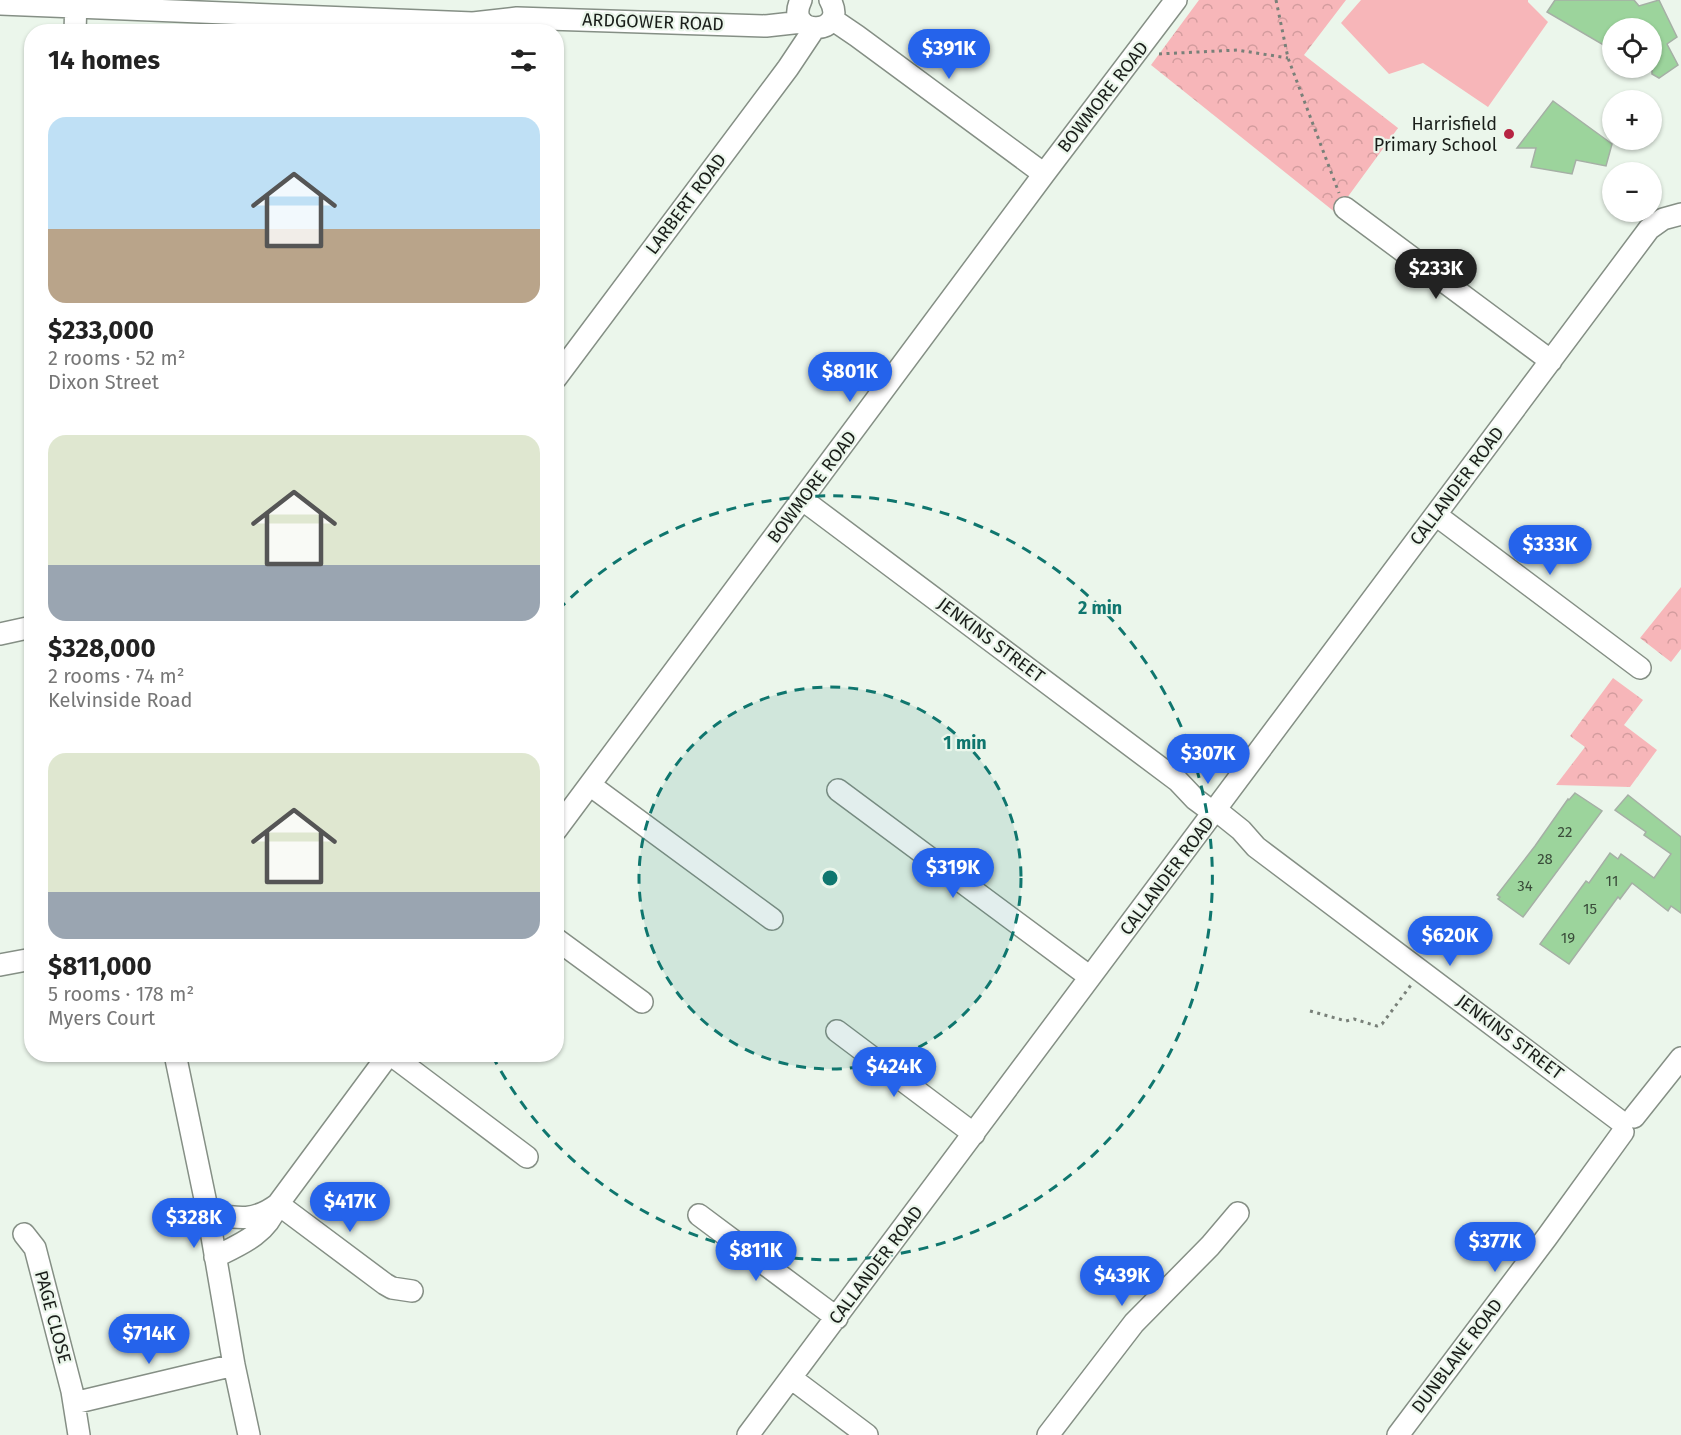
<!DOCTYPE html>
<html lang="en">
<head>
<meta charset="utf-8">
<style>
	body { margin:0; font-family:"Fira Sans",sans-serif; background:#f6f6f6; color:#222; height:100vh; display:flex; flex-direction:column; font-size:22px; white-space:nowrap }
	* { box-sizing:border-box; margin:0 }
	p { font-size:20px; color:#767676 }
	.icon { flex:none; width:33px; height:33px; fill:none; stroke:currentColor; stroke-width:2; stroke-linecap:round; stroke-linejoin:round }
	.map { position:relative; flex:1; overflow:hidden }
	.panel { position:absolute; left:24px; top:24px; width:540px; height:1038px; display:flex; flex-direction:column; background:#fff; border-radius:24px; box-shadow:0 2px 4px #0004 }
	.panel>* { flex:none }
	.tools { position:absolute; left:1602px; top:18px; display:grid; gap:12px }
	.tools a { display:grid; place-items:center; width:60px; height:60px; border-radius:50%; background:#fff; box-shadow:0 2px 4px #0004; font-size:30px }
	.price { position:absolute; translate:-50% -51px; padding:0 14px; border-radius:21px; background:#2563eb; color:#fff; font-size:20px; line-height:39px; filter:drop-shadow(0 2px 3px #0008) }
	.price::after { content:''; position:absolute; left:50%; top:36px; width:18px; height:14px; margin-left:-9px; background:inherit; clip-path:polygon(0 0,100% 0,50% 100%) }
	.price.on { background:#222; color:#fff }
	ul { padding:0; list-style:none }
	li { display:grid; align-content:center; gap:12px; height:318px; padding:0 24px }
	li span { display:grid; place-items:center; height:186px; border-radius:18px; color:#555 }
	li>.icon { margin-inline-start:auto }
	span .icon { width:108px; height:108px; fill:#fffc; stroke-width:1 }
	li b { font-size:26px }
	h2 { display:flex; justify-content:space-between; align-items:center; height:72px; padding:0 24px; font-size:26px }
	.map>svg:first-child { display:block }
	.green { fill:#f7b6b9 }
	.forest { fill:url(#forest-crowns) }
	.building { fill:#9cd49c; stroke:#a5afa5; stroke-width:1.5 }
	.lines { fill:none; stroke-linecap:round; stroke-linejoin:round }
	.minor-casing { stroke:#858f85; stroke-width:24 }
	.path { stroke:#798079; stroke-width:3; stroke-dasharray:3 4.5; stroke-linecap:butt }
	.minor { stroke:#fff; stroke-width:21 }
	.ring { fill:none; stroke:#0f766e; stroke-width:3; stroke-dasharray:10 8 }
	.poi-dot { fill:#b62442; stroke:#ebf6eb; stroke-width:2 }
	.labels { text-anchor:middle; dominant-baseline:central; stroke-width:4.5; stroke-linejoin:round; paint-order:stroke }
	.number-label { font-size:15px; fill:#3a4c3a }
	.street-label { font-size:18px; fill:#1a1e1a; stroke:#ebf6eb }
	.poi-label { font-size:18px; fill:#1a1e1a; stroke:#ebf6eb; text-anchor:end }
	.centre { fill:#0f766e; stroke:#ebf6eb; stroke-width:3 }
	.ring-label { font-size:18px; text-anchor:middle; font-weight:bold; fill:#0f766e; stroke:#ebf6eb; stroke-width:4.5; stroke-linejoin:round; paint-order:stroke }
</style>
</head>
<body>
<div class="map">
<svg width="1681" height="1435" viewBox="0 0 1681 1435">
	<defs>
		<pattern id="forest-crowns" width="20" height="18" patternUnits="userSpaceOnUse" patternTransform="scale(1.5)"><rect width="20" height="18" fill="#f7b6b9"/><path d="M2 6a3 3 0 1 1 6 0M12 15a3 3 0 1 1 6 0" fill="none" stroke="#d39c9e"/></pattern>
	</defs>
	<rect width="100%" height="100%" fill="#ebf6eb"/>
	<!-- green -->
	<path class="green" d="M1361,0H1528V2L1548,22L1488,107L1423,63L1389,74L1341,23Z"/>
	<!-- forest -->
	<path class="forest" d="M1199,0H1346L1304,55L1398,128L1336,213L1151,65Z
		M1681,587V649L1671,662L1640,638Z
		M1613,678L1643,700L1624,725L1657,750L1630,787L1556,785L1585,747L1570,736Z"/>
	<!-- building -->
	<path class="building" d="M1555,0H1634L1639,6L1659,0L1677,37L1667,44L1678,65L1659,78L1652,74V28H1612V50L1547,12Z
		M1553,101L1612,144L1606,166L1576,160L1572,174L1531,167L1536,148H1517Z
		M1575,793L1602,811L1523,917L1498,899L1500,897L1497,895L1535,846L1568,799L1569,800Z
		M1628,795L1681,837V913L1671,906L1668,911L1632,883L1620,899L1618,897L1569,964L1540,944L1586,881L1589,883L1610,853L1618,859L1621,854L1654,878L1671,854L1644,835L1646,832L1615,810Z"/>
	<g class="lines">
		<!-- minor casing -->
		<g class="minor-casing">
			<path id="minor" d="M801,0C783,38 850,36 830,0
				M0,4L473,23L517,18L766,26L802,22
				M832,19L857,36L1044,174
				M75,32L76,0
				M1345,208L1551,361
				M556,378L788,68L814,29
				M803,500L1178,781L1195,799L1214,813
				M1436,515L1640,668
				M0,634L32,627
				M590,785L772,919
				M838,790L1090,977
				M1216,810L1241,830L1256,847L1620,1121
				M556,830L1044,174L1176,0
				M556,939L642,1002
				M0,965L32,959
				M837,1031L974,1134
				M175,1054L208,1213L234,1365L249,1435
				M390,1054L527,1157
				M1634,1117L1681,1058
				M278,1204L385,1284L392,1288L412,1291
				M208,1213C236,1218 253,1223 278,1204L389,1054
				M699,1215L837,1318
				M24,1234L35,1248L72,1391L79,1435
				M215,1257C239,1245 267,1234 276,1207
				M791,1378L867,1435
				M74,1403L234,1365
				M748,1435L1649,229L1663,219L1681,214
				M1048,1435L1134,1323L1210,1246L1238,1213
				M1398,1435L1547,1237L1623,1132"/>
		</g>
		<!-- path -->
		<path class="path" d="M1276,0L1288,58L1339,193
			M1159,54L1237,50L1288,58
			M1310,1011L1346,1021L1354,1019L1377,1026L1382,1024L1411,985"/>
		<!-- minor -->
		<use href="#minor" class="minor"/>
	</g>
	<!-- distance rings -->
	<circle cx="830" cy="878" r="191" fill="#0f766e" fill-opacity=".12"/>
	<g class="ring">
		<circle cx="830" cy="878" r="191"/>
		<path d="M558 610A382 382 0 1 1 493 1057"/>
	</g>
	<!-- markers -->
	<circle class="poi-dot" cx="1509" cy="134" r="6"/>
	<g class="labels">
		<!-- number labels -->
		<g class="number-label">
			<text x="1565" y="832">22</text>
			<text x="1545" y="859">28</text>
			<text x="1612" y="881">11</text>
			<text x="1525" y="886">34</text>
			<text x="1590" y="909">15</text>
			<text x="1568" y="938">19</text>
		</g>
		<!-- street labels -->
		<g class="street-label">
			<text transform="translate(653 22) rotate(2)">ARDGOWER ROAD</text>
			<text transform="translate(1103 97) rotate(-52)">BOWMORE ROAD</text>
			<text transform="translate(686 204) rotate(-53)">LARBERT ROAD</text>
			<text transform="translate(1457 486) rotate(-53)">CALLANDER ROAD</text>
			<text transform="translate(812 487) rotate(-53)">BOWMORE ROAD</text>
			<text transform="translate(991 640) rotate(37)">JENKINS STREET</text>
			<text transform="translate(1167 876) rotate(-53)">CALLANDER ROAD</text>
			<text transform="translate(1510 1037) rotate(37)">JENKINS STREET</text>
			<text transform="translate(876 1265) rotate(-53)">CALLANDER ROAD</text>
			<text transform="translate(53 1317) rotate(75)">PAGE CLOSE</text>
			<text transform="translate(1457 1356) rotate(-53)">DUNBLANE ROAD</text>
		</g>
		<!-- poi labels -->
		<g class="poi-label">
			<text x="1497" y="124">Harrisfield<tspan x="1497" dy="21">Primary School</tspan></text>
		</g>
	</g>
	<circle cx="830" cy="878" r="9" class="centre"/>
	<g class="ring-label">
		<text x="1100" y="614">2 min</text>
		<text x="965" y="749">1 min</text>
	</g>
</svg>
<div class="tools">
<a><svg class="icon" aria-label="locate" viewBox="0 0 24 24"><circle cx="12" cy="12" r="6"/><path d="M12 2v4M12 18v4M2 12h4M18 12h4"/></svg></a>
<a>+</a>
<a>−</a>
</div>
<b class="price" style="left:949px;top:80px">$391K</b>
<b class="price on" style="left:1436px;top:300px">$233K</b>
<b class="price" style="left:850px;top:403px">$801K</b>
<b class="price" style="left:1550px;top:576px">$333K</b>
<b class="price" style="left:1208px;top:785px">$307K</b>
<b class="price" style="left:953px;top:899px">$319K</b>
<b class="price" style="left:1450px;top:967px">$620K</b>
<b class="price" style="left:894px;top:1098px">$424K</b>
<b class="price" style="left:350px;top:1233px">$417K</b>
<b class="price" style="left:194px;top:1249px">$328K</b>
<b class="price" style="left:1495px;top:1273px">$377K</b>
<b class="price" style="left:756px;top:1282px">$811K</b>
<b class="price" style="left:1122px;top:1307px">$439K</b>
<b class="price" style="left:149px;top:1365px">$714K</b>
<section class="panel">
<h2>14 homes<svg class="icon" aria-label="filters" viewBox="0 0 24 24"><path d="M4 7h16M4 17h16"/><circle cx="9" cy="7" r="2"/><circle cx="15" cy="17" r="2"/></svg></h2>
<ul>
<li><span style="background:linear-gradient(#bfe0f5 60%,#b9a48a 0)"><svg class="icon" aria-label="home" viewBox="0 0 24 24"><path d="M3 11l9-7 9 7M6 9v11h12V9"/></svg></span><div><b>$233,000</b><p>2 rooms · 52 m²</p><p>Dixon Street</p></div></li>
<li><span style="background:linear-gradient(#dfe7d0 70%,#9aa5b1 0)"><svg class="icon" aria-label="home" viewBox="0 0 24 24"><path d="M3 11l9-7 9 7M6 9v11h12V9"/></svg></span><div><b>$328,000</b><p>2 rooms · 74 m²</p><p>Kelvinside Road</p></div></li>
<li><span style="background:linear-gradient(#dfe7d0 75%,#9aa5b1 0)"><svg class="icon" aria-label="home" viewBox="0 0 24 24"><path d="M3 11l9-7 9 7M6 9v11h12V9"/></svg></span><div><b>$811,000</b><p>5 rooms · 178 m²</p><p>Myers Court</p></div></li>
</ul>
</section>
</div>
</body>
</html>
